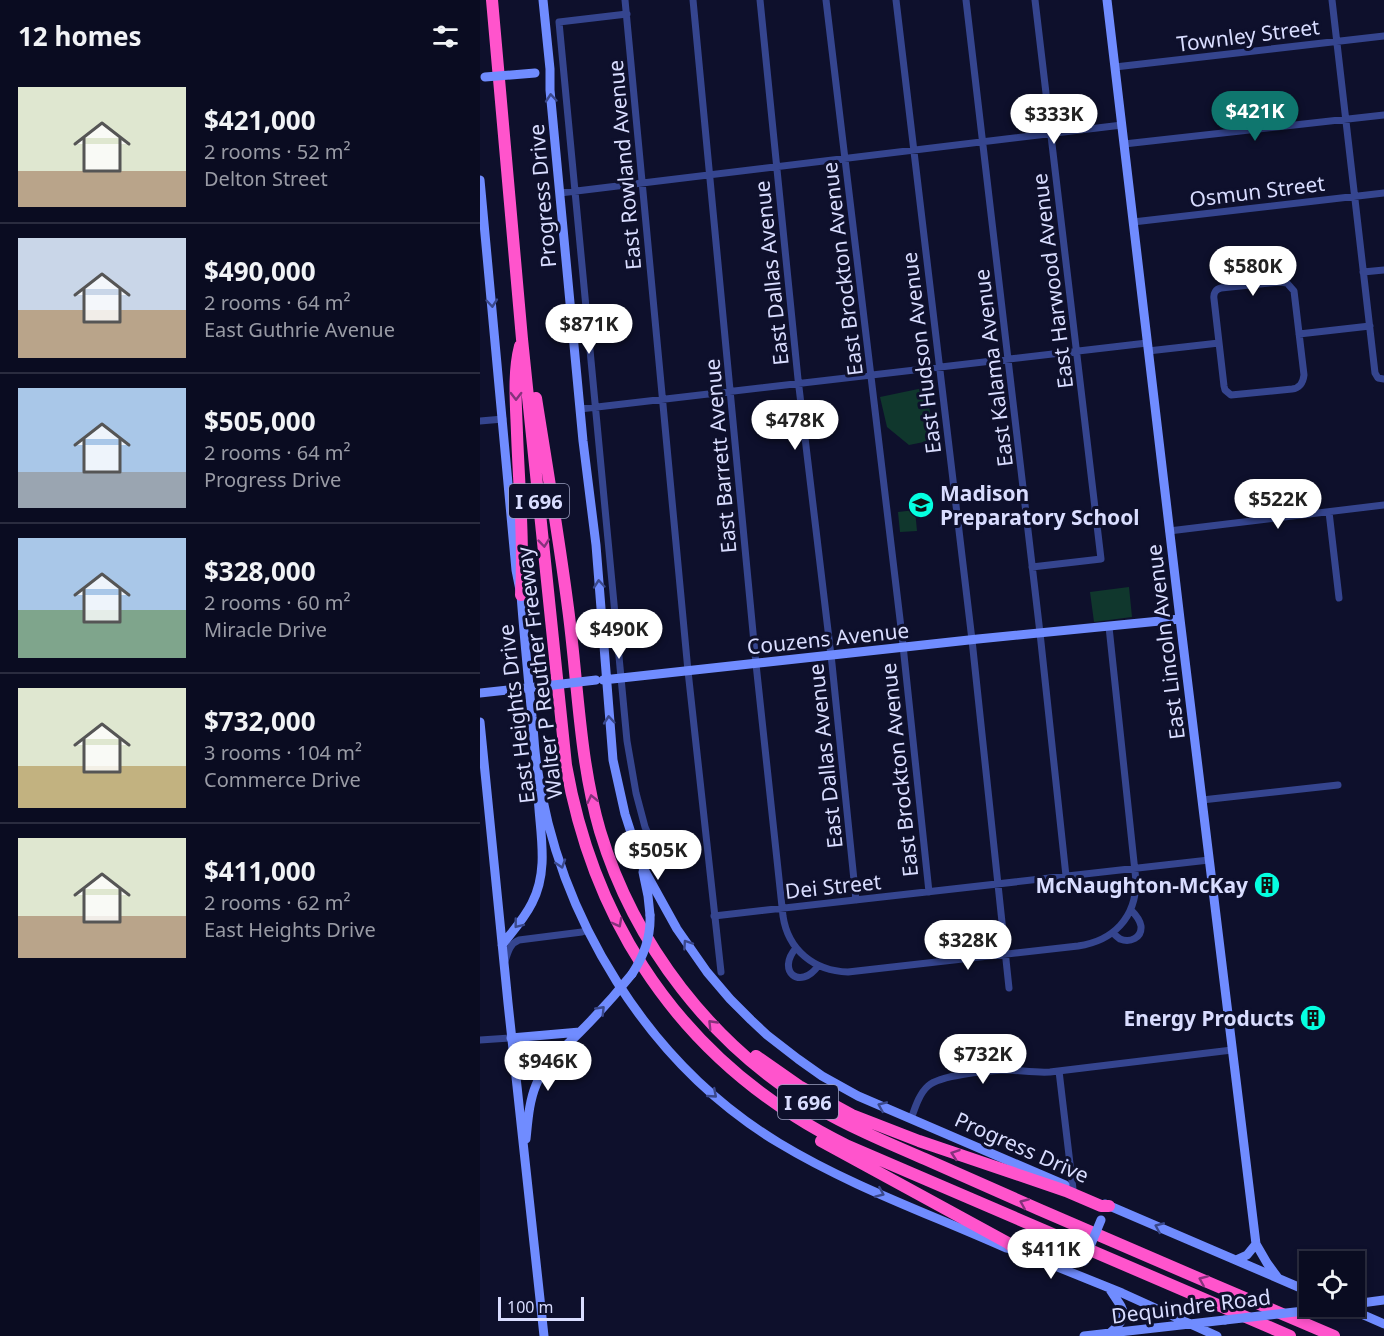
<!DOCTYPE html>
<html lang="en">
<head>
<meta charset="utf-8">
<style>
	body { margin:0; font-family:"Noto Sans",sans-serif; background:#181a2e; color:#f1f3f6; height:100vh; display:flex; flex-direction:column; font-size:22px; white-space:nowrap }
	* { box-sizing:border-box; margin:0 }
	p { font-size:20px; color:#999ba5 }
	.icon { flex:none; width:33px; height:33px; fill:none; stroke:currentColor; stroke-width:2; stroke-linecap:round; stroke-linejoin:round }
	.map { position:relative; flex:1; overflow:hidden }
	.details { display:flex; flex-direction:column; background:#0a0c21; width:480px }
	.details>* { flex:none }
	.fabs { position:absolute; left:819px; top:1251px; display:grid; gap:12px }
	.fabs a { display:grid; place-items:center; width:66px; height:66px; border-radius:0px; background:#0a0c21; box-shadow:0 3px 9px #0003,0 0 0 2px #2a2c3f; font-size:30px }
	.scale { position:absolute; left:18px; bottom:15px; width:86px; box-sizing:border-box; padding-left:6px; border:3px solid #d9ddff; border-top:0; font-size:16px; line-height:21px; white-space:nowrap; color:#d9ddff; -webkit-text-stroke:4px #0e102c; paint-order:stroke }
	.price { position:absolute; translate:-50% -51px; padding:0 14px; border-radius:21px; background:#fff; color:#222; font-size:20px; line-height:39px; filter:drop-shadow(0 2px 3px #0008) }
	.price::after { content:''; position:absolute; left:50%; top:36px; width:18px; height:14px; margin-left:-9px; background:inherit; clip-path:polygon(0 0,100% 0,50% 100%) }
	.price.on { background:#0f766e; color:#fff }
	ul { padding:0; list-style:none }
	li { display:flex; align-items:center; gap:18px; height:150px; padding:0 18px }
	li+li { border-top:2px solid #2a2c3f }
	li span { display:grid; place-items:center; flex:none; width:168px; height:120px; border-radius:0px; color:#555 }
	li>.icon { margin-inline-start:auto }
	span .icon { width:72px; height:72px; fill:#fffc; stroke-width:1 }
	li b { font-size:26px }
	h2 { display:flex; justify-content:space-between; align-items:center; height:72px; padding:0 18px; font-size:26px }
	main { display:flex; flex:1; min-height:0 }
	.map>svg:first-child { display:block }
	.green { fill:#10372d }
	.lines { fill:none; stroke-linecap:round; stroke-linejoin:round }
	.street { stroke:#35458f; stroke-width:7 }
	.secondary { stroke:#708cff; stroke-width:9 }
	.highway { stroke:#ff54cc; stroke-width:12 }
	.secondary-bridge { stroke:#708cff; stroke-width:9 }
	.oneway { stroke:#3a488b }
	.oneway2 { stroke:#86327c }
	.labels { text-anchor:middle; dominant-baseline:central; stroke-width:6; stroke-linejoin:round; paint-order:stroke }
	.shield { fill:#0e102c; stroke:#9ca0c0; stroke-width:1.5 }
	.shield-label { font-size:20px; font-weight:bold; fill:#d9ddff }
	.street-label { font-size:21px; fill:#d9ddff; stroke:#0e102c }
	.poi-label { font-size:21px; font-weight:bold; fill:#d9ddff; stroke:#0e102c; text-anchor:end }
</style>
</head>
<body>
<main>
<section class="details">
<h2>12 homes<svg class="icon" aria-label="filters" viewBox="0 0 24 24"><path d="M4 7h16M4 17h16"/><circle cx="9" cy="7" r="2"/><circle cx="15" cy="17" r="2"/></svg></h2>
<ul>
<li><span style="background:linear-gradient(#dfe7d0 70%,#b9a48a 0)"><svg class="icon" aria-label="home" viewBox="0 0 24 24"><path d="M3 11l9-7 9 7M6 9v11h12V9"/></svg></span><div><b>$421,000</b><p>2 rooms · 52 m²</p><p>Delton Street</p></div></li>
<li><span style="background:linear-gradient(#c9d6e8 60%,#b9a48a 0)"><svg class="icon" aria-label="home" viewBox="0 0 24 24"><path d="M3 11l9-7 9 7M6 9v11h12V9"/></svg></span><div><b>$490,000</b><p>2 rooms · 64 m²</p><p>East Guthrie Avenue</p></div></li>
<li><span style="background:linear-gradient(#a9c7e8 70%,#9aa5b1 0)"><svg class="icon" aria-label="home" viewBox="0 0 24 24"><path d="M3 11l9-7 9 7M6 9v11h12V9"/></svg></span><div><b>$505,000</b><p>2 rooms · 64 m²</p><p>Progress Drive</p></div></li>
<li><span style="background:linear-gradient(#a9c7e8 60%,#7fa58c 0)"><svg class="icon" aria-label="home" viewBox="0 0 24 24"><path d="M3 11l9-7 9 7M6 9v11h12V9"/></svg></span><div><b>$328,000</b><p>2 rooms · 60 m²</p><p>Miracle Drive</p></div></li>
<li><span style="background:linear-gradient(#dfe7d0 65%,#c2b280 0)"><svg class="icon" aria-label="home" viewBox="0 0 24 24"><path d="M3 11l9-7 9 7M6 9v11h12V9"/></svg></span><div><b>$732,000</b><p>3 rooms · 104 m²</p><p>Commerce Drive</p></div></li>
<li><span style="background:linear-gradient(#dfe7d0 65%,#b9a48a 0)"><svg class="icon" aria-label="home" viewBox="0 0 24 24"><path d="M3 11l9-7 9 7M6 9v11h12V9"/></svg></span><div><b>$411,000</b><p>2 rooms · 62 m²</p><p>East Heights Drive</p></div></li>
</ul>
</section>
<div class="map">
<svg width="904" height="1336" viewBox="0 0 904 1336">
	<rect width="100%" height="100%" fill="#0e102c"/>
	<!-- green -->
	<path class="green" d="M443,388L447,391L454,440L429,445L407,427L400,397Z
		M435,510L437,531L420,532L418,512Z
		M649,587L652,617L614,622L610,592Z"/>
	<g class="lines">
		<!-- street -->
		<path class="street" d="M145,0L208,671L241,972
			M213,0L276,664L303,916C308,950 334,971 368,972L598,946C633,941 656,918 656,881L629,627
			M280,0L318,379L352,664L376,900
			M346,0L422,636L449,892
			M416,0L492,640L529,988
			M486,0L560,633L586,876
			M852,0L895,373L898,378L904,379
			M147,14L79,22L147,741L156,793L165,827L169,836L178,843
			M635,67L904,36
			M644,144L904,115
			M80,193L642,125
			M653,222L904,193
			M883,272L904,270
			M800,282L807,283L814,291L824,375C823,383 820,388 812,389L751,395L745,390L744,386L734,299C733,293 736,289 741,288Z
			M819,334L890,326
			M668,351L739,343
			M100,409L667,343
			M0,421L23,419
			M849,512L859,598
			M689,531L904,505
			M552,567L621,559L555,0
			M722,800L858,785
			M234,916L729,860
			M633,933C635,935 637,937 640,939C650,943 662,938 661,926C660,920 655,914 651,910
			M316,948C296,971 320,991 338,966
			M25,961C28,953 29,944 39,940L102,932L108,930
			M0,1040L31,1038
			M579,1071L593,1189
			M431,1119C435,1108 439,1094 448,1086C460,1075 506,1071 524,1070C539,1070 554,1073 570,1072L752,1050"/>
		<!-- secondary -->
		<path class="secondary" d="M63,0L70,69V90L103,441L116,545L133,760L145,814L161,864L197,929L227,972L250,999L271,1020L287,1035L318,1059L342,1076L378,1096L585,1185
			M627,0L700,619L776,1244L787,1263L798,1278
			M0,180L36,570L41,595C44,635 48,676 52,717C54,733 54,750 57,766C78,917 168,1064 299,1143C370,1186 450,1214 526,1248L538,1251L642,1293L737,1336
			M123,680L498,639L700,619
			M0,693L65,686
			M0,722L28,1003L64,1336
			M163,872L168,896L170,915
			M22,945C32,932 44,919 52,903C70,868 59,830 58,793
			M31,1038L100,1032
			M46,1139C48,1120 49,1102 56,1085C65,1062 83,1049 100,1032C118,1014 136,994 152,974
			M625,1204L830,1292
			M756,1260L767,1255L776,1244
			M629,1288C642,1309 653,1314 630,1333
			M874,1304L904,1300
			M863,1306L904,1324
			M824,1311L858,1306
			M604,1336L745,1320"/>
		<!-- highway -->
		<path class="highway" d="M12,0L42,339L86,765C112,913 188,1036 316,1117C333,1128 350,1137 368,1146L810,1336
			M40,346C33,373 36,404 37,433C39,487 44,541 41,595
			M56,398C67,468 79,538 88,608C98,682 99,759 120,831C154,944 232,1046 334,1106C370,1127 408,1143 445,1159C483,1176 521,1193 558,1209C657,1252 755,1294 854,1336
			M276,1056L319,1086L372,1115L439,1141L586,1191L621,1206H629
			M341,1141L528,1243L538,1251"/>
		<!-- secondary-bridge -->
		<path class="secondary-bridge" d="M5,77L55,73
			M65,686L116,680
			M152,974C164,956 171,936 170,915
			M604,1261L621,1220
			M745,1320L824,1311"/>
	</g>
	<!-- one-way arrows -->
	<defs><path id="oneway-chevron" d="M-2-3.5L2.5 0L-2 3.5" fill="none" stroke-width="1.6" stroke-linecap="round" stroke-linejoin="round" transform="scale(1.5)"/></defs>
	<g class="oneway">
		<use href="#oneway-chevron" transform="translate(71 98) rotate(-95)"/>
		<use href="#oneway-chevron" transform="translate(12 303) rotate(85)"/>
		<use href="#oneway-chevron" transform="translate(119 584) rotate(-95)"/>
		<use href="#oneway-chevron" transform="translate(129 720) rotate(-95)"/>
		<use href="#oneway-chevron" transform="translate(81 864) rotate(72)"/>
		<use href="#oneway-chevron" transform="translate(38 924) rotate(128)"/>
		<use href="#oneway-chevron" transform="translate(207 944) rotate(-124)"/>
		<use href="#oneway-chevron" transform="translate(121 1010) rotate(-46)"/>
		<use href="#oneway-chevron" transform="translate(233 1094) rotate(41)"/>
		<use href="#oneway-chevron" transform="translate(402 1106) rotate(-157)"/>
		<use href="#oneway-chevron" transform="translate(400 1193) rotate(23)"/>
		<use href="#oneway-chevron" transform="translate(679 1227) rotate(-157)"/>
	</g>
	<g class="oneway2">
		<use href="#oneway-chevron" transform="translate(36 396) rotate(90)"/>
		<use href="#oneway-chevron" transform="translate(64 543) rotate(84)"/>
		<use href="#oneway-chevron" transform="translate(112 799) rotate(-103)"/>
		<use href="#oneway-chevron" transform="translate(138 923) rotate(62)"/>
		<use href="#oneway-chevron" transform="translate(232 1024) rotate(-134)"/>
		<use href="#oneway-chevron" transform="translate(475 1154) rotate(-161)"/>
		<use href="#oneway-chevron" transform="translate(544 1203) rotate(-157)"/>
		<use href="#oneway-chevron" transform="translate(723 1280) rotate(-157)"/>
	</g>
	<!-- icons -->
	<defs>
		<g id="school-disc" transform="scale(1.35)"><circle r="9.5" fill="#05ffe0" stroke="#0e102c"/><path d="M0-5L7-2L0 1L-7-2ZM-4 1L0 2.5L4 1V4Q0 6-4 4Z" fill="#111"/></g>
		<g id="building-disc" transform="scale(1.35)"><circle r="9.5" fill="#05ffe0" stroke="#0e102c"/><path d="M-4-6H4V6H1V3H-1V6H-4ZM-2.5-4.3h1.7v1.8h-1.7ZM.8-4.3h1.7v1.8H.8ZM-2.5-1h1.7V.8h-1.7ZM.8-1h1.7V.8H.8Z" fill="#111"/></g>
	</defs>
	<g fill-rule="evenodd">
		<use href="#school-disc" x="441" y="505"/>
		<use href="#building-disc" x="787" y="885"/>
		<use href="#building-disc" x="833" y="1018"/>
	</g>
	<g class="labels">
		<!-- shield labels -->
		<g class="shield">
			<rect x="29" y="484" width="60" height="34" rx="4.5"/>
			<rect x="298" y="1085" width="60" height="34" rx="4.5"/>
		</g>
		<g class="shield-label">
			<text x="59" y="501">I 696</text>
			<text x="328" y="1102">I 696</text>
		</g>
		<!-- street labels -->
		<g class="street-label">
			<text transform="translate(768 35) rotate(-7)">Townley Street</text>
			<text transform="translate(144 165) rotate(-95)">East Rowland Avenue</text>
			<text transform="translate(777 191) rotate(-7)">Osmun Street</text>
			<text transform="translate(62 196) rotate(-95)">Progress Drive</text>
			<text transform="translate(362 269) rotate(-97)">East Brockton Avenue</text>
			<text transform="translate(291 273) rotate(-96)">East Dallas Avenue</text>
			<text transform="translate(572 281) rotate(-97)">East Harwood Avenue</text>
			<text transform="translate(441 353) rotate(-97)">East Hudson Avenue</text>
			<text transform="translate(513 368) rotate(-97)">East Kalama Avenue</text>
			<text transform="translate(240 456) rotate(-95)">East Barrett Avenue</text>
			<text transform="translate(348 638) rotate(-6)">Couzens Avenue</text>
			<text transform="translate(685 642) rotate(-97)">East Lincoln Avenue</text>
			<text transform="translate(59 673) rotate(-97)">Walter P Reuther Freeway</text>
			<text transform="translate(36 714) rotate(-97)">East Heights Drive</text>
			<text transform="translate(345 756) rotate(-96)">East Dallas Avenue</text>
			<text transform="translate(419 770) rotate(-96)">East Brockton Avenue</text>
			<text transform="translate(353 886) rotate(-6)">Dei Street</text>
			<text transform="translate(542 1147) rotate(24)">Progress Drive</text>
			<text transform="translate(711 1306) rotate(-7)">Dequindre Road</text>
		</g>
		<!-- poi labels -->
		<g class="poi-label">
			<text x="460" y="493" text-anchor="start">Madison<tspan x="460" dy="24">Preparatory School</tspan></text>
			<text x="768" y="885">McNaughton-McKay</text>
			<text x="814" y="1018">Energy Products</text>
		</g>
	</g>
</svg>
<div class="fabs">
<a><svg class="icon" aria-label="locate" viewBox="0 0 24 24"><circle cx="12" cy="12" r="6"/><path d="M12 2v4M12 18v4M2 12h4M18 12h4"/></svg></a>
</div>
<div class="scale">100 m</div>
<b class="price on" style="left:775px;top:142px">$421K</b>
<b class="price" style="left:574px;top:145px">$333K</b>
<b class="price" style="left:773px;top:297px">$580K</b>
<b class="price" style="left:109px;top:355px">$871K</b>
<b class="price" style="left:315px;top:451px">$478K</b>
<b class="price" style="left:798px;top:530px">$522K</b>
<b class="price" style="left:139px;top:660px">$490K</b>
<b class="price" style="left:178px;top:881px">$505K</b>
<b class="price" style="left:488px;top:971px">$328K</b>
<b class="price" style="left:503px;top:1085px">$732K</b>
<b class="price" style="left:68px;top:1092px">$946K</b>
<b class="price" style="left:571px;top:1280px">$411K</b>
</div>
</main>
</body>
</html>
